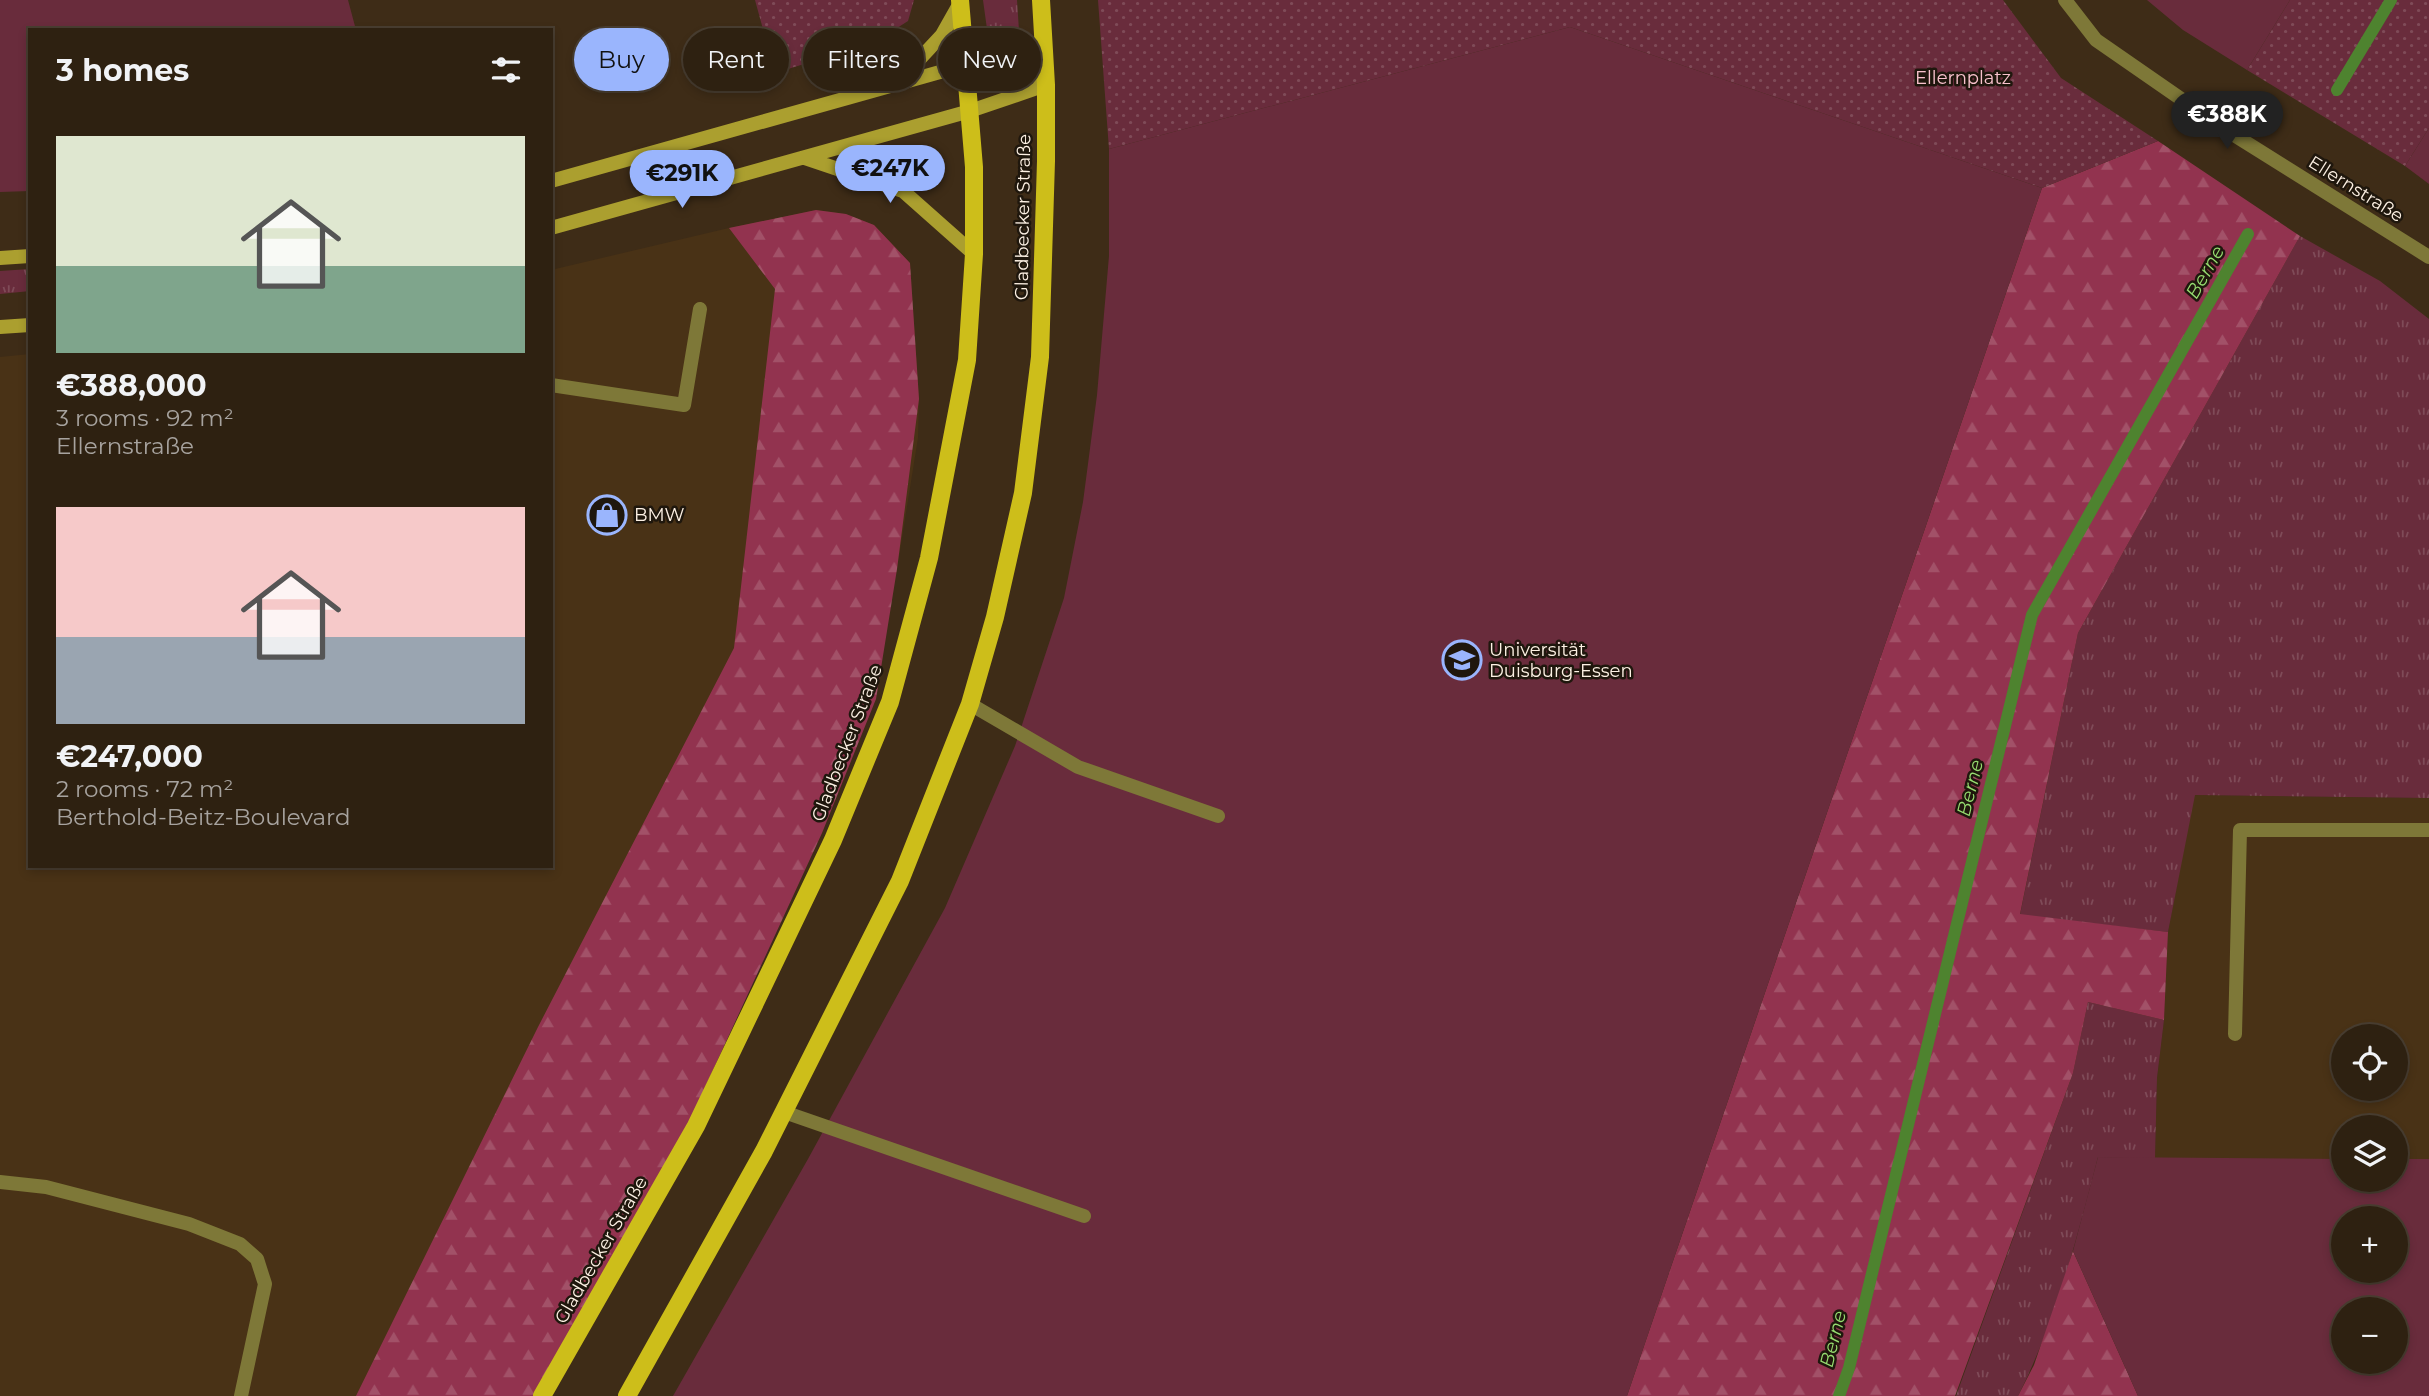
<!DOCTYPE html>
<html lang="en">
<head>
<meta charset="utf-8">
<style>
	body { margin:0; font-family:Montserrat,sans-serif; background:#3a2e1f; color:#f1f3f6; height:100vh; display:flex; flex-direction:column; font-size:26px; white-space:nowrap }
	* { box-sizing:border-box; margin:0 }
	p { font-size:23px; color:#a7a39f }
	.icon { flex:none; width:38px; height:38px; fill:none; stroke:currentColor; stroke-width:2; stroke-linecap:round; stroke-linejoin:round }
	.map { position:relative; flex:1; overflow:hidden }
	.side { position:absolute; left:28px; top:28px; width:525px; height:840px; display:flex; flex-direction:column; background:#2e2111; border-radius:0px; box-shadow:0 4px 10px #0003,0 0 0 2px #493e31 }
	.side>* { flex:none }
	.banner { position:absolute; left:574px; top:28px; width:665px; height:63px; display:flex; gap:14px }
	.buttons { position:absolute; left:2331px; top:1024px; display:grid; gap:14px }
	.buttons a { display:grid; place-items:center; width:77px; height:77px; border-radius:50%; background:#2e2111; box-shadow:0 4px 10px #0003,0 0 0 2px #493e31; font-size:35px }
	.price { position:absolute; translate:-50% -60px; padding:0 16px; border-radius:24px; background:#9ab5fd; color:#111; font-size:23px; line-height:46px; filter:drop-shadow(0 2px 4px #0008) }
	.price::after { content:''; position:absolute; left:50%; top:42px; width:21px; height:16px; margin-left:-10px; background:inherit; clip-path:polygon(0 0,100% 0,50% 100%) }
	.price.active { background:#222; color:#fff }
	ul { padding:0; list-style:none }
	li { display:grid; align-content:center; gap:14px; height:371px; padding:0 28px }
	li span { display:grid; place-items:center; height:217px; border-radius:0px; color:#555 }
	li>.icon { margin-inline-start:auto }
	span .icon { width:126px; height:126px; fill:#fffc; stroke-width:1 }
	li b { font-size:30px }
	h2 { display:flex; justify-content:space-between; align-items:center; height:84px; padding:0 28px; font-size:30px }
	.pill { padding:0 24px; border-radius:32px; background:#2e2111; box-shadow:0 4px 10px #0003,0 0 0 2px #493e31; font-size:24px; line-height:63px }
	.pill.active { background:#9ab5fd; color:#111 }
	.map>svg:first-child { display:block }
	.built { fill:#493216; fill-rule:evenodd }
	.grass { fill:url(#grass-tufts) }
	.forest { fill:url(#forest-firs) }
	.park { fill:url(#park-dots) }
	.garden { fill:#692c3c; fill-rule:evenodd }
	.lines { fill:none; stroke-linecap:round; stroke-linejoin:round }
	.stream { stroke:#4e832f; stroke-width:12 }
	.lane { stroke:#7e7838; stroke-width:14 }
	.street { stroke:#7e7838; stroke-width:14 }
	.secondary { stroke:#ab9f2f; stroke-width:14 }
	.primary { stroke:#cdbe1a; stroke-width:18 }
	.labels { text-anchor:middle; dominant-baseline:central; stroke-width:5; stroke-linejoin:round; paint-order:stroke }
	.park-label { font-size:18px; fill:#f9c2cd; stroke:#1f170d }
	.street-label { font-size:18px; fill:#fdf1e4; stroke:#1f170d }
	.poi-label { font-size:18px; fill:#fdf1e4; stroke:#1f170d; text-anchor:start }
	.water-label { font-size:19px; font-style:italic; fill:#96dd70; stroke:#1f170d }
</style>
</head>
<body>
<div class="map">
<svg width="2429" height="1396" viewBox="0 0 2429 1396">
	<defs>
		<pattern id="grass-tufts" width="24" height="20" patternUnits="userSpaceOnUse" patternTransform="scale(1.75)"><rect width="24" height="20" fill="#692c3c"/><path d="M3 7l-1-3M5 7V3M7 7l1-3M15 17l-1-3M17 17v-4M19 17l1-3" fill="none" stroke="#7f4b58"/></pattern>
		<pattern id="forest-firs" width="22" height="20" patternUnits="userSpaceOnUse" patternTransform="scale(1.75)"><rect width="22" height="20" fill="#92334f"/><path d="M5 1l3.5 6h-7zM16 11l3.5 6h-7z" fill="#a25168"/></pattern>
		<pattern id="park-dots" width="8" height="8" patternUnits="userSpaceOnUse" patternTransform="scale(1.75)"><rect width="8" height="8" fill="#692c3c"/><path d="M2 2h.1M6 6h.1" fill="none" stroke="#7f4b58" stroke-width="1.8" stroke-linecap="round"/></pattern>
	</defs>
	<rect width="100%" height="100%" fill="#3e2c17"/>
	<!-- built -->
	<path class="built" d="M816,210L846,214L874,225L910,263L919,399L918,438L897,569L856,713L494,1396H0V357L30,354V866H551V270L729,228Z
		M2194,795L2429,798V1159H2396V1127H2343V1159H2155L2157,1078L2164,1020L2168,932ZM2343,1036H2396V1088H2343Z"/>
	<!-- grass -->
	<path class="grass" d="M983,0H1017L1019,31L992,65Z
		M2300,236L2380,281L2429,319V798L2195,795L2168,932L2020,915L2078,633Z
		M30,269V291L0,294V271Z
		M2088,1002L2164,1020L2157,1078L2155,1159L2098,1157C2077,1238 2056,1321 2018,1396H1956L2073,1073Z"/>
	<!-- forest -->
	<path class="forest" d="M2158,141L2300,236L2078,633L2020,914L2168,932L2164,1020L2088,1002L2073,1073L1955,1396H1627C1764,993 1904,591 2042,188Z
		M816,210L846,214L874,225L910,263L919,399L897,569L876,699L822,833L690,1120L534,1396H356L538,1027L734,648L775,289L729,228Z
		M2073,1251L2138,1396H2018L2034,1365Z"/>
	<!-- park -->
	<path class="park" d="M755,0H914L908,21L875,42L775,73Z
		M1098,0H2003L2061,78L2158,141L2042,188L1570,27L1109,149Z
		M2290,0H2429V128L2405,166L2247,70Z"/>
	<!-- garden -->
	<path class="garden" d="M0,0H348L356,30H30V191L0,192Z
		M2147,0H2290L2247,70L2183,30Z
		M1570,27L2042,188C1904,591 1764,993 1627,1396H673L808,1159L945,908L1015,746L1064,598L1083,502L1097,395L1109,256V149Z
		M2429,128V184L2405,166Z
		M2098,1157L2343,1159V1180H2396V1159H2429V1396H2138L2073,1251ZM2396,1218V1270H2343V1218ZM2396,1309V1362H2343V1309Z"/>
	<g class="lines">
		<!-- stream -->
		<path class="stream" d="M2337,90L2391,0
			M1839,1396L1849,1368L2032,615L2248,234"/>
		<!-- lane -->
		<path class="lane" d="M551,385L684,405L700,309
			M970,704L1078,767L1218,816
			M2235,1034L2240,830H2429
			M784,1112L1084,1216
			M0,1182L46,1187L189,1224L240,1244L257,1259L265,1284L241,1396"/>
		<!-- street -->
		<path class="street" d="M2065,0L2096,40L2223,128L2429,257"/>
		<!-- secondary -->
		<path class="secondary" d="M900,80L942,35L960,3
			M805,158L903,191L974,254
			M551,181L965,65L1046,85
			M551,228L970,111L1046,85
			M0,258L30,256
			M0,327L30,325"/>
		<!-- primary -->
		<path class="primary" d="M542,1396L696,1126L833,840L890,702L929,558L967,360L974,254V167L960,0
			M627,1396L764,1151L900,881L970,704L995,617L1023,493L1040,357L1046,161V85L1041,0"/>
	</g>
	<!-- icons -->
	<defs>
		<g id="shop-ring" transform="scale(2.0125)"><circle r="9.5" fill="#1f170d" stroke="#9ab5fd" stroke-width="1.5"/><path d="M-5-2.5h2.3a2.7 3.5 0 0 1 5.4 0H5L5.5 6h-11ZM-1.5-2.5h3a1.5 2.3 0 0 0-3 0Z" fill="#9ab5fd"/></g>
		<g id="university-ring" transform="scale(2.0125)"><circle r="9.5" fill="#1f170d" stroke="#9ab5fd" stroke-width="1.5"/><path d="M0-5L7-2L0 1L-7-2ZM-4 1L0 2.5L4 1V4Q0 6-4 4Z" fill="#9ab5fd"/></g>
	</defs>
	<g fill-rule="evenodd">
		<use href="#shop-ring" x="607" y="515"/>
		<use href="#university-ring" x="1462" y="660"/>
	</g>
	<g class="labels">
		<!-- park labels -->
		<g class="park-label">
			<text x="1963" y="78">Ellernplatz</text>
		</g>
		<!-- street labels -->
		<g class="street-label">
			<text transform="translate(2356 189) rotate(32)">Ellernstraße</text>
			<text transform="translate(1023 217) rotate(-89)">Gladbecker Straße</text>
			<text transform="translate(847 743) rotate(-69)">Gladbecker Straße</text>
			<text transform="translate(601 1250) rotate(-60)">Gladbecker Straße</text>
		</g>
		<!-- poi labels -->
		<g class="poi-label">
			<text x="634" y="515">BMW</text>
			<text x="1489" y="650">Universität<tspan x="1489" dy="21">Duisburg-Essen</tspan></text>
		</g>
		<!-- water labels -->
		<g class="water-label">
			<text transform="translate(2205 272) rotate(-60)">Berne</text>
			<text transform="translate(1970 788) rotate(-76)">Berne</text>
			<text transform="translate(1833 1339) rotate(-76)">Berne</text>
		</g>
	</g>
</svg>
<div class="buttons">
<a><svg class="icon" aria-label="locate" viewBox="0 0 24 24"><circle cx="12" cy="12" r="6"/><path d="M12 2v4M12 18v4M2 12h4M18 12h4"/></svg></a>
<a><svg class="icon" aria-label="layers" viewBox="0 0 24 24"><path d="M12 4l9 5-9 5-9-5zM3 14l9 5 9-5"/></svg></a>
<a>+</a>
<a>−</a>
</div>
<b class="price active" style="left:2227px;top:151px">€388K</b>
<b class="price" style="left:890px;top:205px">€247K</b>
<b class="price" style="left:682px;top:210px">€291K</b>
<div class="banner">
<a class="pill active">Buy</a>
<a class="pill">Rent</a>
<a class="pill">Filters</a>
<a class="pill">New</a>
</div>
<section class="side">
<h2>3 homes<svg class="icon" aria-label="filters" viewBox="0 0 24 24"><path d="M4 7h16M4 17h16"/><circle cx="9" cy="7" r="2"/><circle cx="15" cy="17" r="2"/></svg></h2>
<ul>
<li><span style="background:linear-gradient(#dfe7d0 60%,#7fa58c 0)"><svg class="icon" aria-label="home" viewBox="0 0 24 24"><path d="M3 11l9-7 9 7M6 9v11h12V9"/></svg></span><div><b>€388,000</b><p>3 rooms · 92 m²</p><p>Ellernstraße</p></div></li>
<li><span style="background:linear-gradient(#f6c9c9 60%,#9aa5b1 0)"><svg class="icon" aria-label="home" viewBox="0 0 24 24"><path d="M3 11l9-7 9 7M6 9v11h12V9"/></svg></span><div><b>€247,000</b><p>2 rooms · 72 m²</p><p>Berthold-Beitz-Boulevard</p></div></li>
</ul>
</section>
</div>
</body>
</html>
